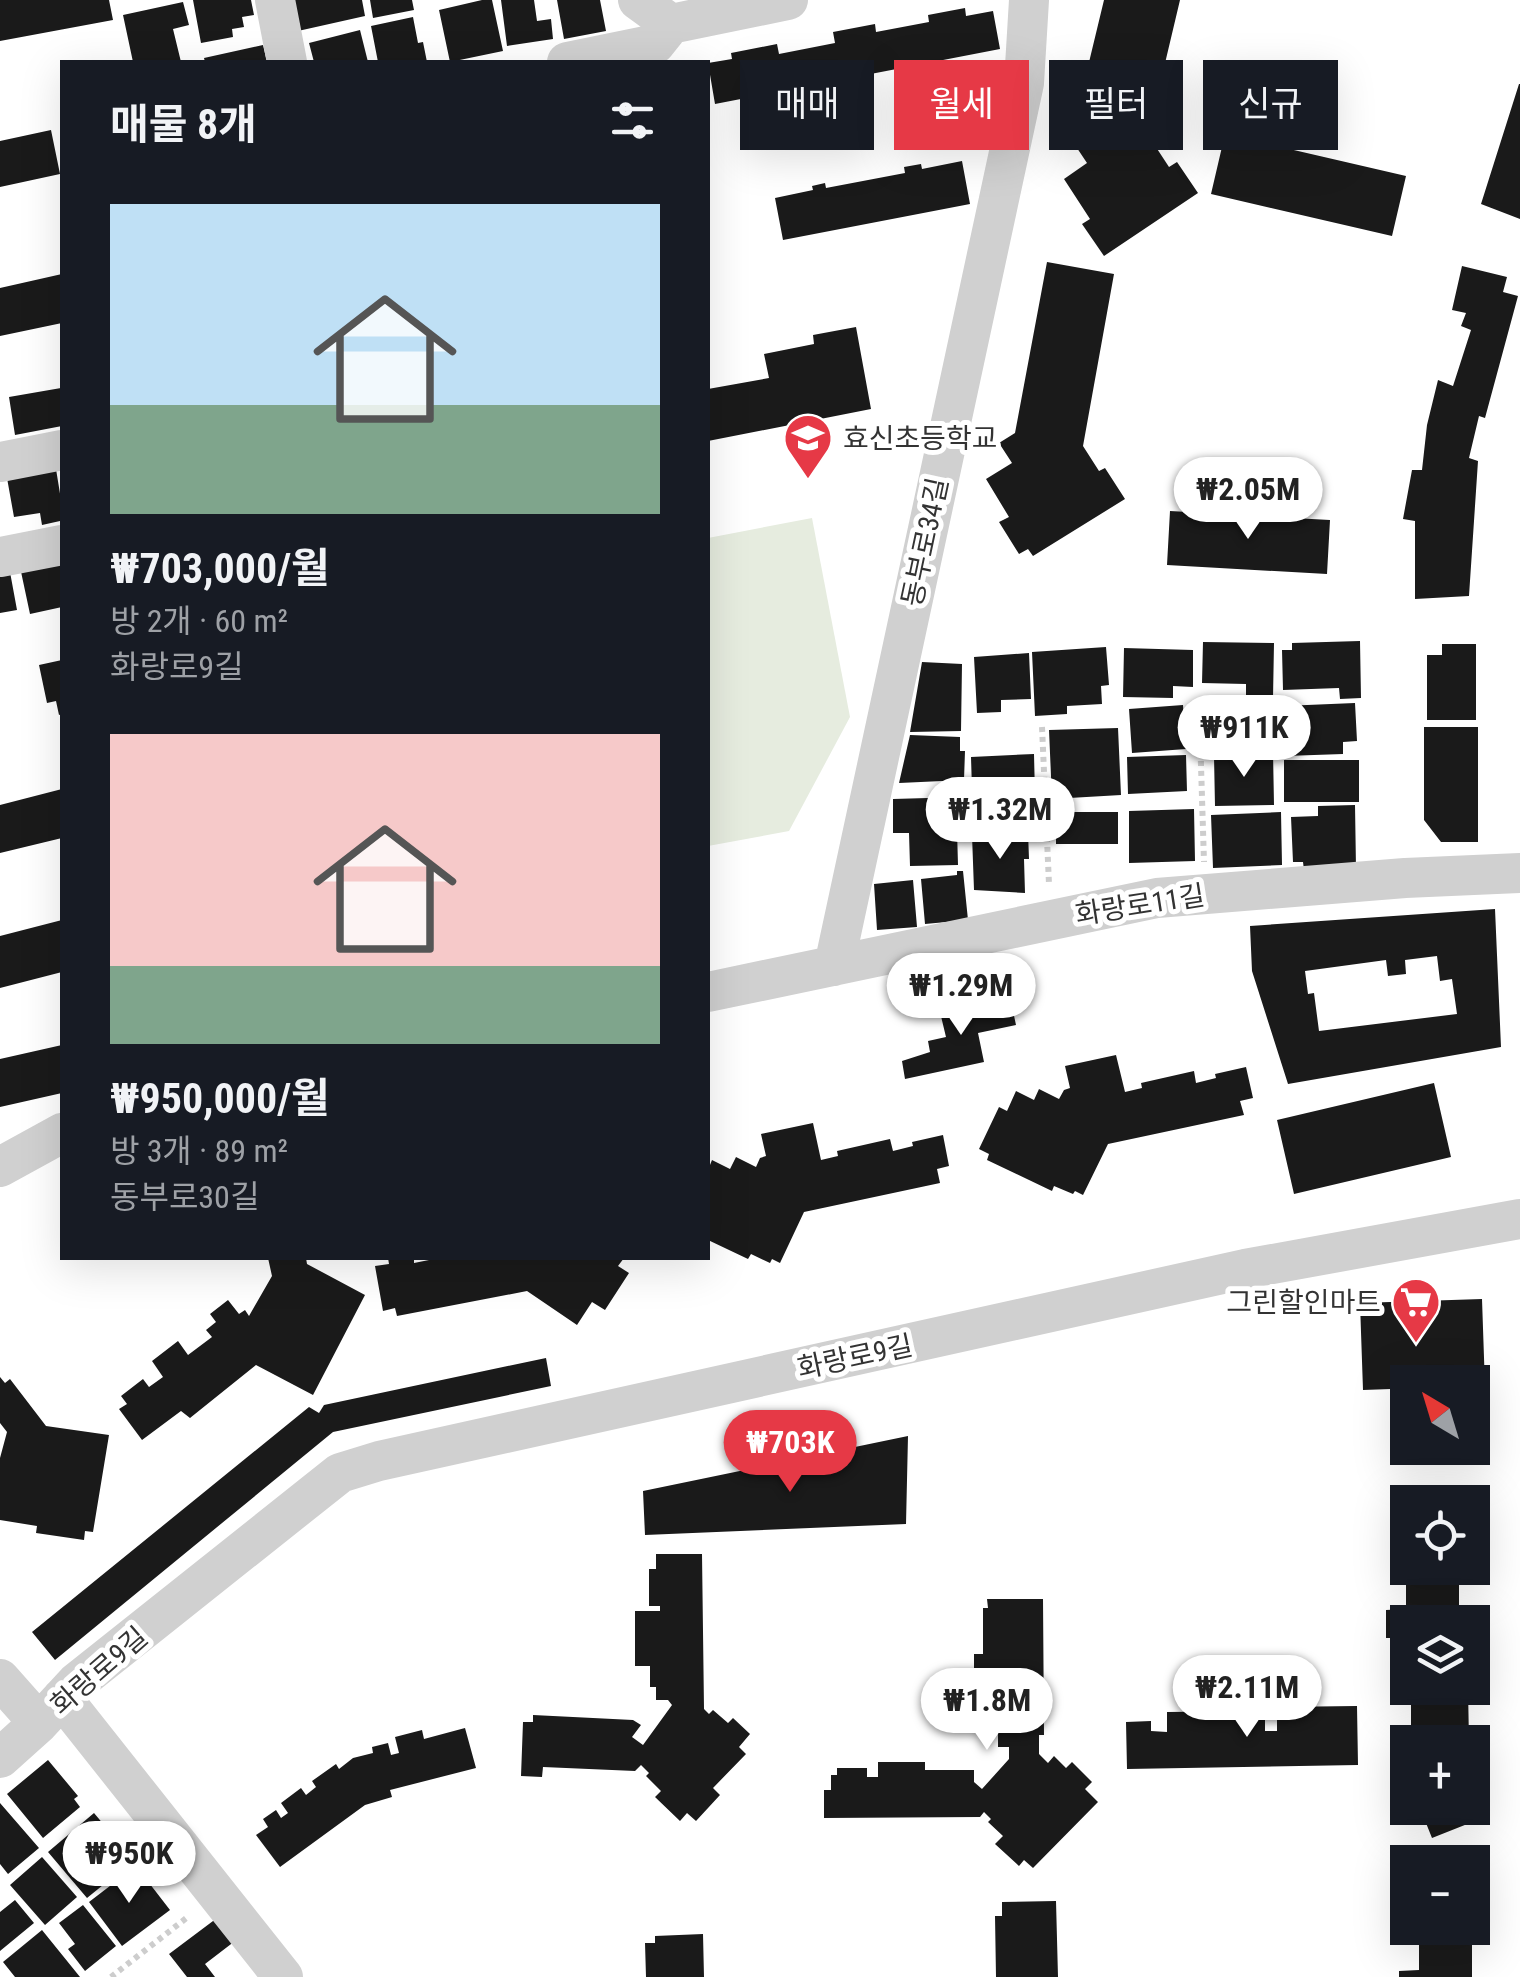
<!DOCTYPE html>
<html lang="ko">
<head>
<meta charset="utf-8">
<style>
	body { margin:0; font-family:"Roboto Condensed","Noto Sans KR",sans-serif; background:#242831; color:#f1f3f6; height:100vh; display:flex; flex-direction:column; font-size:38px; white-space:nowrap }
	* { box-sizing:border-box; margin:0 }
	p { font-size:32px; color:#9ea1a6 }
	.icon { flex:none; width:55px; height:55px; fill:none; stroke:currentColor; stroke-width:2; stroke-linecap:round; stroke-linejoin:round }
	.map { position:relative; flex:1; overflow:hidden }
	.panel { position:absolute; left:60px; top:60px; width:650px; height:1200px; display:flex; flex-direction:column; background:#171b24; border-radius:0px; box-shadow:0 10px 40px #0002 }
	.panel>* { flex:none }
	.guide { position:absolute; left:740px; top:60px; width:630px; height:90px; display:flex; gap:20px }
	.needle { width:65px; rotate:322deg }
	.fabs { position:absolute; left:1390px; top:1365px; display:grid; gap:20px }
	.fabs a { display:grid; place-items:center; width:100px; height:100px; border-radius:0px; background:#171b24; box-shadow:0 10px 40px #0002; font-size:50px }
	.price { position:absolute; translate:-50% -85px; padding:0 22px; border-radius:35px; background:#fff; color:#222; font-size:32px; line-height:65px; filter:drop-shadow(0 2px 5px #0008) }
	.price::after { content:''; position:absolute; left:50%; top:60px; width:30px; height:22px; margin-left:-15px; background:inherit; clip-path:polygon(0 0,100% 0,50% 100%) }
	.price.current { background:#e63946; color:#fff }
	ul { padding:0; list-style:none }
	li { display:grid; align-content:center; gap:20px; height:530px; padding:0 50px }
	li span { display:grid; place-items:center; height:310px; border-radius:0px; color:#555 }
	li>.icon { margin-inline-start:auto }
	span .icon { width:180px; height:180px; fill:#fffc; stroke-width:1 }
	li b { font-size:42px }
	h2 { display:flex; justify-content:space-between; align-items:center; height:120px; padding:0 50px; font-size:42px }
	.chip { padding:0 35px; border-radius:0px; background:#171b24; box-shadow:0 10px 40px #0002; font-size:35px; line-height:90px }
	.chip.current { background:#e63946; color:#fff }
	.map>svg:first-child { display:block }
	.green { fill:#e6ecdf }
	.building { fill:#1a1a1a; fill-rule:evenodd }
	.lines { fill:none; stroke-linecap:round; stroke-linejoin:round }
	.path { stroke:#cdcdcd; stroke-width:6; stroke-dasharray:5 5; stroke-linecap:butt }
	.minor { stroke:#d0d0d0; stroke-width:40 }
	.labels { text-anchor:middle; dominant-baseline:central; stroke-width:10; stroke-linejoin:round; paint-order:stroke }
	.poi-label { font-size:28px; fill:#333; stroke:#fff; text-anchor:start }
	.street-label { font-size:28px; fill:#333; stroke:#fff }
</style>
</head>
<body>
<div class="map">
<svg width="1520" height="1977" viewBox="0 0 1520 1977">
	<rect width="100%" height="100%" fill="#fff"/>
	<!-- green -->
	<path class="green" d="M812,518L850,717L789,831L708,846V538Z"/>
	<!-- building -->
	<path class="building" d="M0,0H109L113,20L0,41Z
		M193,0H251L254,15L242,17L244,27L232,29L233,37L201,43Z
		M291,0H362L365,16L298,31Z
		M370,0H412L414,10L373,18Z
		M482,0H492L503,51L450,62L439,10Z
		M501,0H534L537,21L551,19L553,39L507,46Z
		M557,0H600L606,31L564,39Z
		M1104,0H1180L1148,135L1169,167L1177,162L1198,193L1104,256L1082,224L1090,219L1064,179L1087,163L1069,136L1085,125L1082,120L1090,85L1084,83Z
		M183,2L189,25L173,29L181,62H133L123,15Z
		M965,8L966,16L993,11L1000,49L715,104L708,63L732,59L731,53L777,44L779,54L835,43L833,32L875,24L876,32L929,22L928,15Z
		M413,17L418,43L423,42L427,62H378L371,26Z
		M360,30L368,62H314L309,43Z
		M263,45L267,62H205L204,58Z
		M1519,84H1520V219L1481,204Z
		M51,130L60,174L0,187V141Z
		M1225,134L1406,176L1392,236L1211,194Z
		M962,161L970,204L783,240L775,198L813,190L812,186L825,183L826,188L905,173L904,167L921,164L922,169Z
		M1047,262L1114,274L1083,446L1099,471L1105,468L1125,499L1033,556L1028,549L1019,554L999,522L1009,517L986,479L1012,463L999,443L1015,433Z
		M1462,266L1507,277L1503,292L1518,296L1485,418L1479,416L1469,458L1478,461L1469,596L1415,599V521L1403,519L1412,470H1422L1427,425L1438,380L1453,386L1471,330L1461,326L1466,313L1452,310Z
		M62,274V323L0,336V288Z
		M856,327L871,409L708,441V389L769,378L764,354L814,344L813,335Z
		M61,388L62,426L15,435L9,397Z
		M56,469L62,506L60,521L42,525L40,513L14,517L7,478Z
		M1170,511L1330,520L1327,574L1167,565Z
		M62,559V607L30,614L20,567Z
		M10,572L17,610L0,613V574Z
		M1360,641L1361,698L1340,699L1339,688L1283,690L1282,650H1292V643Z
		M1203,642L1274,643L1273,698H1246V684L1202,683Z
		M1442,644H1476V720H1427V655H1442Z
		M1106,647L1109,685L1101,686L1102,704L1067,706V714L1035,716L1032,652Z
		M1124,648L1193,650V687L1173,686V698L1123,697Z
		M1029,653L1031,699L1001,700V712L977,713L974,657Z
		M62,660V714L59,715L56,701L47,703L39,665Z
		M922,662L962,664L961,731L910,732Z
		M1274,703L1275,742L1211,743V704Z
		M1355,703L1357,741L1343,742V754L1285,756L1283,706Z
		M1183,705L1186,749L1132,753L1129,709Z
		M1424,727H1478V842H1441L1424,820Z
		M1118,728L1121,795L1052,799L1049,730Z
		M910,735L960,737V751H965L964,780L899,783Z
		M1273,752L1274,805L1215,806L1214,756Z
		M1034,754L1035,795H1025L1026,819L973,822L971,757Z
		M1186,755L1187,791L1128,794L1127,757Z
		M1284,760H1359V802H1284Z
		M62,789V838L0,853V805Z
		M962,797L963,829L957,830L958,865L910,866L909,833H893V799Z
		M1355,805L1356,869L1304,870L1303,862H1293L1291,817L1318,816V806Z
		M1194,809L1195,861L1129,863V811Z
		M1056,812H1118V844H1056Z
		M1281,812L1282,865L1213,868L1211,815Z
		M1028,832L1029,859H1024L1025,893L974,890L972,835Z
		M957,871H963L968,920L925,924L921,879L957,875Z
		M913,880L917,927L877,930L874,884Z
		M1495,909L1501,1047L1288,1084L1252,971L1250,926ZM1437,956L1440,981L1452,979L1457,1014L1319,1031L1314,993L1308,994L1305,971L1386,960L1388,976L1406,974L1405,960Z
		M62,920V972L0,988V936Z
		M1010,997L1016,1025L978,1033L984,1062L905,1079L902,1061L930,1052L928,1041L946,1037L940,1012Z
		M62,1045V1093L0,1107V1059Z
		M1116,1055L1125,1092L1142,1088L1141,1083L1194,1071L1196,1083L1216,1078L1215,1074L1246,1067L1253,1098L1240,1101L1244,1115L1108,1144L1083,1195L1075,1191L1073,1194L1054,1186L1052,1191L987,1160L989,1154L979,1149L999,1107L1007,1111L1016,1091L1034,1100L1039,1089L1059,1099L1064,1090L1070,1088L1065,1066Z
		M1434,1083L1451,1157L1294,1194L1277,1120Z
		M813,1123L821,1160L838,1156L837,1151L890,1139L893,1151L913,1146L912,1142L943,1135L949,1166L937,1169L940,1183L804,1212L780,1263L772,1259L770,1263L751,1254L748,1259L708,1240V1170L712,1160L730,1169L736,1157L756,1167L760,1158L766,1156L761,1134Z
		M268,1258H306L307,1264L365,1295L313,1395L256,1365L190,1418L181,1411L142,1440L119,1409L127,1404L121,1396L143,1379L149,1387L163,1377L152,1361L178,1341L188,1355L212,1337L206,1330L216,1322L210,1314L228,1300L239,1314L245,1310L249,1316L272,1276Z
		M388,1258H414V1263L429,1260V1258H624L618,1266L629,1273L605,1310L592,1302L577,1325L527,1291L397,1316L395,1308L383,1311L375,1266L389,1264Z
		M1482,1299L1485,1387H1472V1382H1408V1396H1391V1389L1363,1390L1360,1303Z
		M546,1358L551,1386L333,1432L55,1660L32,1632L309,1407L319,1413L324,1405Z
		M0,1377L5,1383L10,1379L46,1426L109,1435L93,1532L85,1531L84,1540L36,1533L37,1526L0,1520V1458L7,1432L0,1423Z
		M908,1436L906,1524L645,1535L643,1491Z
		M656,1554H702L704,1709L709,1714L713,1710L728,1723L733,1718L750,1734L739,1747L746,1754L713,1788L720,1795L696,1821L687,1813L680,1821L655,1797L661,1791L646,1776L649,1773L641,1765L635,1771L543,1767L542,1777L521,1776L523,1722H533V1715L633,1720L641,1725L632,1737L643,1745L672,1705L668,1700H656V1687H650V1666H635V1611H660V1606H649V1569H656Z
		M1406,1576H1459V1622H1408V1638H1386V1610L1406,1609Z
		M987,1599H1043L1044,1735H1039V1754L1048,1763L1054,1756L1066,1768L1072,1762L1092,1782L1085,1789L1098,1802L1033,1868L1024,1860L1019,1866L995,1844L1003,1836L988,1822L991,1819L984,1812L980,1817L824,1818V1790H831V1775H837V1768H867V1777H878V1762H925V1770H974V1782L982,1789L1009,1759V1747H998V1733H989V1709H974V1654H983V1608H988Z
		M1411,1688H1468L1469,1742H1408V1779H1401L1400,1736H1411Z
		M1357,1706L1358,1765L1127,1769L1126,1722L1151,1721V1731L1167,1732V1712L1265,1711V1731H1277V1707Z
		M465,1728L476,1768L390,1790L392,1797L365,1805L280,1867L256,1835L268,1827L263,1819L276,1810L281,1818L288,1813L281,1803L301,1788L306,1795L316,1787L312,1781L336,1764L339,1769L353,1758L373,1753L372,1747L388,1743L391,1755L399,1753L395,1737L422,1730L424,1739Z
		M48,1760L78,1796L74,1799L80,1807L43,1838L7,1794Z
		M1472,1796H1485V1806H1490V1815L1432,1838L1420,1808H1472Z
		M0,1803L39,1848L8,1874L0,1864Z
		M94,1813L125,1850L110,1862L119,1872L87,1898L48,1852Z
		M42,1857L77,1897L45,1925L10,1885Z
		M136,1866L170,1910L122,1946L89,1902Z
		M15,1900L34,1923L0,1951V1912Z
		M1056,1901L1058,1977H996L995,1916H1002V1902Z
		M83,1905L116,1946L85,1971L68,1949L75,1944L59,1923Z
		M217,1918L235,1941L205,1964L215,1977H187L169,1954Z
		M42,1930L80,1977H15L3,1962Z
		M703,1934L704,1977H646L645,1943H655V1936Z
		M1472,1937V1977H1399V1971L1419,1970V1938Z"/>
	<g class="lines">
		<!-- path -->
		<path class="path" d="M1199,701L1204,862
			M1042,727L1049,884
			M111,1977L189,1916"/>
		<!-- minor -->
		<path class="minor" d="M275,0L287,62
			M638,0L671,24L788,0
			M567,62L655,44L671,24
			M0,462L62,450
			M0,557L62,545
			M834,966L1024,83L1029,0
			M708,992L1157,898L1405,878L1520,873
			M0,1167L62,1133
			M0,1679L39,1723
			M62,1698L283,1977
			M0,1758L39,1723L76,1683L340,1473L379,1461L1245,1269L1520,1219"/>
	</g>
	<!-- icons -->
	<defs>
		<g id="school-pin" transform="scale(2.5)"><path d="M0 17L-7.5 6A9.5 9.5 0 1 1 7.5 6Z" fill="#e63946" stroke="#fff"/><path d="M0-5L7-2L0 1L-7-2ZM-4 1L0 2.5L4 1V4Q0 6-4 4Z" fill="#fff"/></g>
		<g id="supermarket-pin" transform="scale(2.5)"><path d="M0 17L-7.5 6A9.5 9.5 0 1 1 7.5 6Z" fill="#e63946" stroke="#fff"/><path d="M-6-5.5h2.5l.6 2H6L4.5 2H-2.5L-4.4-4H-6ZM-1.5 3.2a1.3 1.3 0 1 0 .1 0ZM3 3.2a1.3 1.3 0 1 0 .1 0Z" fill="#fff"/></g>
	</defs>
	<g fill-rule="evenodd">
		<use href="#school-pin" x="808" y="438"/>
		<use href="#supermarket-pin" x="1416" y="1302"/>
	</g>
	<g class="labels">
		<!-- poi labels -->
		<g class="poi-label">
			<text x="843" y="438">효신초등학교</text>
			<text x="1381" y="1302" text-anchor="end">그린할인마트</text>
		</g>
		<!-- street labels -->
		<g class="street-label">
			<text transform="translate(925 542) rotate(-78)">동부로34길</text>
			<text transform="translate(1140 905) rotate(-9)">화랑로11길</text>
			<text transform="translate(855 1357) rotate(-12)">화랑로9길</text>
			<text transform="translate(99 1671) rotate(-41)">화랑로9길</text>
		</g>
	</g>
</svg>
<div class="fabs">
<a><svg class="needle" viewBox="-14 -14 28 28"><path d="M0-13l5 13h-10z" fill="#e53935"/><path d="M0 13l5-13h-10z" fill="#9ea1a6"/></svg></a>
<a><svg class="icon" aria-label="locate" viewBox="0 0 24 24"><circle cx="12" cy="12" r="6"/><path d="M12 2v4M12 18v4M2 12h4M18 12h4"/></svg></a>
<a><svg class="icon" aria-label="layers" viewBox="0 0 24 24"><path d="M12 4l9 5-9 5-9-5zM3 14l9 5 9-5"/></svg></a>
<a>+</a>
<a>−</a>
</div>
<b class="price" style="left:1248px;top:542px">₩2.05M</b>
<b class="price" style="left:1244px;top:780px">₩911K</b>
<b class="price" style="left:1000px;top:862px">₩1.32M</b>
<b class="price" style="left:961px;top:1038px">₩1.29M</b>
<b class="price current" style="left:790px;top:1495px">₩703K</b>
<b class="price" style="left:1247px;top:1740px">₩2.11M</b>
<b class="price" style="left:987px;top:1753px">₩1.8M</b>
<b class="price" style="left:129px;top:1906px">₩950K</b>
<div class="guide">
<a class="chip">매매</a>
<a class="chip current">월세</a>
<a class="chip">필터</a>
<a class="chip">신규</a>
</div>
<section class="panel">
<h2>매물 8개<svg class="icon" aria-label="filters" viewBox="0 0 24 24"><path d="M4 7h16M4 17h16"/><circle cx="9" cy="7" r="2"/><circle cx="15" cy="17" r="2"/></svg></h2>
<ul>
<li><span style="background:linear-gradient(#bfe0f5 65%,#7fa58c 0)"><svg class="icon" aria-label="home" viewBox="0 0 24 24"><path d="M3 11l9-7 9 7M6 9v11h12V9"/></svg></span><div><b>₩703,000/월</b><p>방 2개 · 60 m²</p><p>화랑로9길</p></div></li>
<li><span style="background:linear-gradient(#f6c9c9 75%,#7fa58c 0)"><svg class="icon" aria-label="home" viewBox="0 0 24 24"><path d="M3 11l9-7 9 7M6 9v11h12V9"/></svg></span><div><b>₩950,000/월</b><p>방 3개 · 89 m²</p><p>동부로30길</p></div></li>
</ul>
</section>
</div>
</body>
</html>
